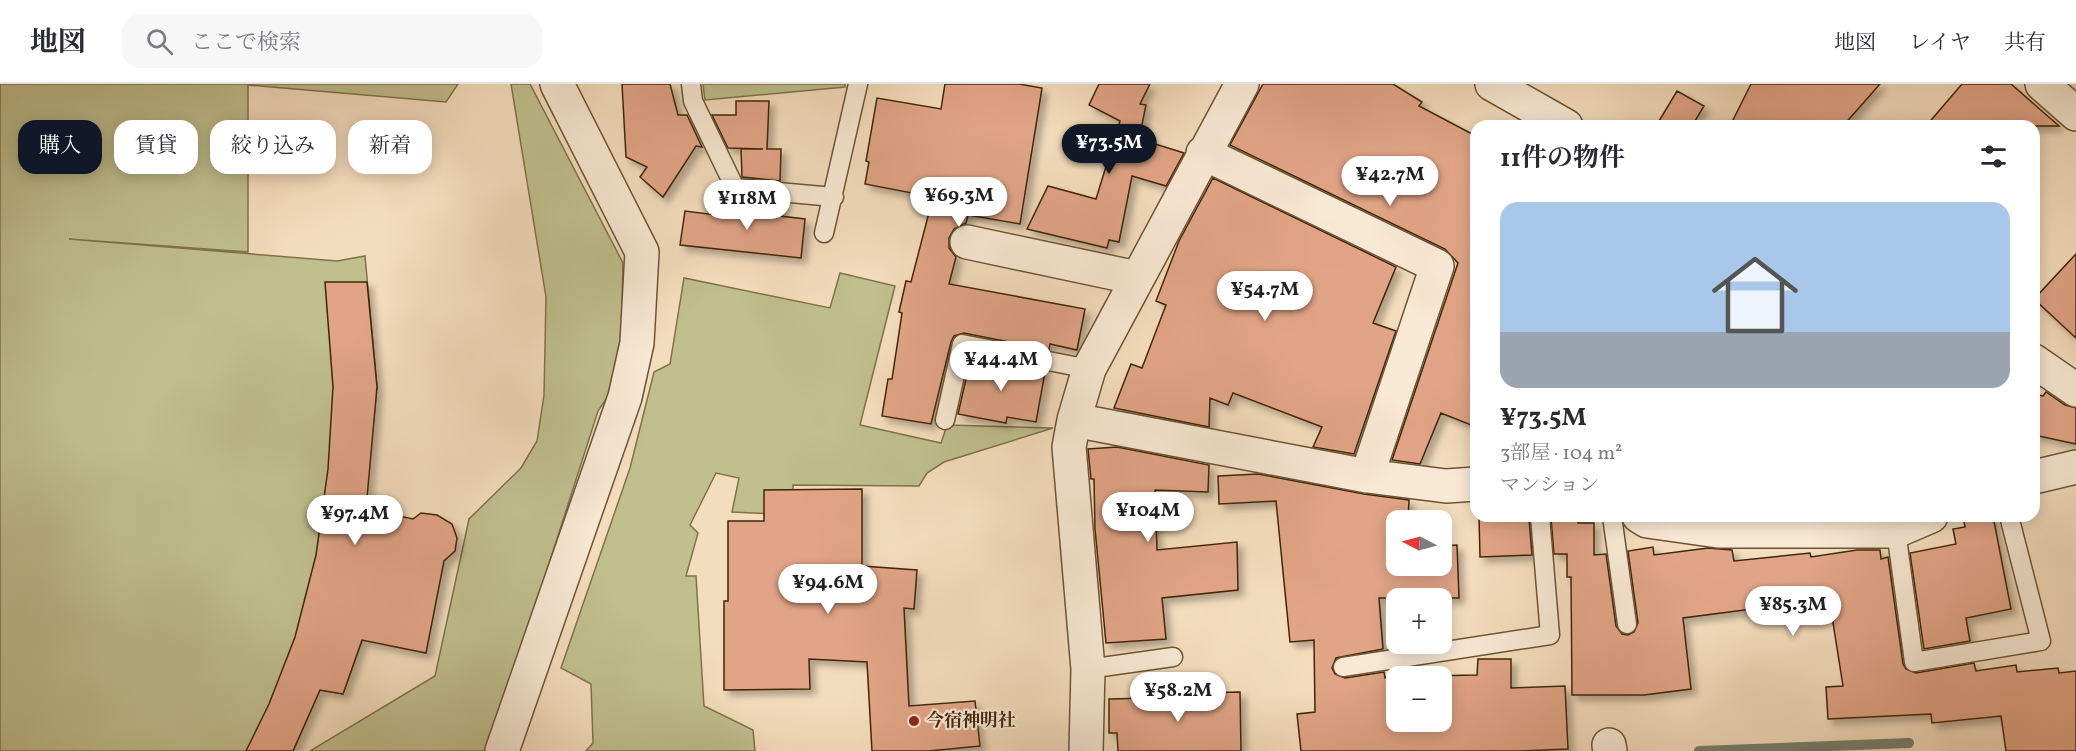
<!DOCTYPE html>
<html lang="ja">
<head>
<meta charset="utf-8">
<style>
	body { margin:0; font-family:Vollkorn,"Noto Serif JP",serif; background:#f7f7f7; color:#2b2b33; height:100vh; display:flex; flex-direction:column; font-size:22px; white-space:nowrap }
	* { box-sizing:border-box; margin:0 }
	p { font-size:20px; color:#7c7c81 }
	.icon { flex:none; width:33px; height:33px; fill:none; stroke:currentColor; stroke-width:2; stroke-linecap:round; stroke-linejoin:round }
	.map { position:relative; flex:1; overflow:hidden }
	.side { position:absolute; left:1470px; top:36px; width:570px; height:402px; display:flex; flex-direction:column; background:#fff; border-radius:18px; box-shadow:0 3px 15px #0003 }
	.side>* { flex:none }
	.hud { position:absolute; left:18px; top:36px; width:570px; height:54px; display:flex; gap:12px }
	.needle { width:39px; rotate:276deg }
	.fabs { position:absolute; left:1386px; top:426px; display:grid; gap:12px }
	.fabs a { display:grid; place-items:center; width:66px; height:66px; border-radius:12px; background:#fff; box-shadow:0 3px 15px #0003; font-size:30px }
	.price { position:absolute; translate:-50% -51px; padding:0 14px; border-radius:21px; background:#fff; color:#222; font-size:20px; line-height:39px; filter:drop-shadow(0 2px 3px #0008) }
	.price::after { content:''; position:absolute; left:50%; top:36px; width:18px; height:14px; margin-left:-9px; background:inherit; clip-path:polygon(0 0,100% 0,50% 100%) }
	.price.active { background:#111827; color:#fff }
	ul { padding:0; list-style:none }
	li { display:grid; align-content:center; gap:12px; height:318px; padding:0 30px }
	li+li { border-top:2px solid #e1e1e2 }
	li span { display:grid; place-items:center; height:186px; border-radius:18px; color:#555 }
	li>.icon { margin-inline-start:auto }
	span .icon { width:108px; height:108px; fill:#fffc; stroke-width:1 }
	li b { font-size:26px }
	h2 { display:flex; justify-content:space-between; align-items:center; height:72px; padding:0 30px; font-size:26px }
	.chip { padding:0 21px; border-radius:18px; background:#fff; box-shadow:0 3px 15px #0003; font-size:21px; line-height:54px }
	.chip.active { background:#111827; color:#fff }
	header { display:flex; align-items:center; gap:36px; box-sizing:border-box; height:84px; padding:0 30px; background:#fff; border-bottom:2px solid #e1e1e2 }
	header strong { font-size:28px }
	nav { display:flex; gap:33px; margin-inline-start:auto; font-size:21px }
	.search { width:420px; height:54px; background:#f7f7f7; display:flex; align-items:center; gap:15px; box-sizing:border-box; padding:0 21px; border-radius:18px; color:#7c7c81; font-size:22px }
	.map>svg:first-child { display:block }
	.green { fill:#c0bf8e; stroke:#80724a; stroke-width:1.5 }
	.lines { fill:none; stroke-linecap:round; stroke-linejoin:round }
	.stream { stroke:#777f6e; stroke-width:10 }
	.building { fill:#e1a486; stroke:#402607; stroke-width:1.5; filter:url(#shadow) }
	.lane-casing { stroke:#6d5434; stroke-width:21 }
	.street-casing { stroke:#6d5434; stroke-width:36 }
	.lane { stroke:#f8e9d4; stroke-width:18 }
	.street { stroke:#f8e9d4; stroke-width:33 }
	.poi-dot { fill:#8f2418; stroke:#f8e9d4; stroke-width:2 }
	.labels { text-anchor:middle; dominant-baseline:central; stroke-width:4.5; stroke-linejoin:round; paint-order:stroke }
	.poi-label { font-size:18px; font-weight:bold; fill:#402607; stroke:#f8e9d4; text-anchor:start }
</style>
</head>
<body>
<header>
<strong>地図</strong>
<div class="search"><svg class="icon" aria-label="search" viewBox="0 0 24 24"><circle cx="10" cy="10" r="6"/><path d="M15 15l6 6"/></svg>ここで検索</div>
<nav><a>地図</a><a>レイヤ</a><a>共有</a></nav>
</header>
<div class="map">
<svg width="2076" height="667" viewBox="0 0 2076 667">
	<defs>
		<filter id="shadow"><feDropShadow dx="5.5" dy="5.5" stdDeviation="3" flood-color="#0004"/></filter>
	</defs>
	<rect width="100%" height="100%" fill="#f4ddbd"/>
	<filter id="stains"><feTurbulence type="fractalNoise" baseFrequency=".00333" numOctaves="4"/><feColorMatrix values="0 0 0 0 .2 0 0 0 0 .09 0 0 0 0 .02 0 0 0 .5 -.17"/></filter>
	<radialGradient id="worn" r=".72"><stop offset=".6" stop-color="#630" stop-opacity="0"/><stop offset="1" stop-color="#630" stop-opacity=".3"/></radialGradient>
	<!-- green -->
	<path class="green" d="M0,0H458L446,18L248,1V168L69,155L337,177L365,172L377,303L351,556L362,557L343,610L320,606L293,667H0Z
		M511,0H530L623,179L620,294L598,327L489,667H310L435,592L469,435L521,384L537,357L544,311L546,213Z
		M703,0H845V3L705,16Z
		M840,189L895,202L860,341L941,359L947,341L1053,344L944,378L927,389L919,402L793,401L794,431L732,428L739,394L716,389L690,441L698,449L686,492H696L704,622L753,646L755,667H586L593,659L591,600L561,584L630,384L654,288L670,280L684,194L830,224Z"/>
	<g class="lines">
		<!-- stream -->
		<path class="stream" d="M1699,667L1909,659"/>
	</g>
	<!-- building -->
	<path class="building" d="M622,0H670L678,31H687L702,63L696,62L663,113L640,93L647,83L626,73Z
		M945,0H1019L1042,4L1020,140L968,131L966,139L954,145L949,154V164L956,173L949,200L1085,225L1077,266L1050,260L1049,266L964,249L954,252L951,258L931,340L882,332L888,295H892L902,229L899,228L906,197L911,198L933,113L865,100L869,78L866,77L877,14L941,25Z
		M1099,0H1150L1140,20L1146,21L1139,55L1184,69L1166,102L1132,92L1119,158L1109,156L1107,164L1027,145L1048,102L1096,115L1120,37L1089,21Z
		M1263,0H1393L1422,18L1419,22L1476,52V343L1441,329L1420,380L1392,376L1458,179L1445,165L1230,61Z
		M1751,0H1880L1843,42H1730Z
		M1962,0H2011L2059,42H1926Z
		M1677,7L1704,22L1692,42H1656Z
		M736,17H769L767,65H781L780,97L742,93L741,65H763L728,64L712,31H736Z
		M1213,94L1396,183L1373,239L1396,247L1354,370L1313,363L1322,343L1233,309L1228,321L1210,314L1209,343L1114,324L1131,280L1142,284L1166,221L1156,217L1179,157Z
		M741,116L780,119V132L805,135L801,174L680,161L685,127L740,134Z
		M2076,170V254L2034,215Z
		M325,198H367L377,303L366,425L413,435L421,429L437,431L452,440L457,454L455,467L444,477L426,569L362,556L343,610L320,606L293,667H246L269,620L295,553L316,471L328,385L333,303Z
		M971,273L1045,288L1036,338L1007,333L1006,339L958,330Z
		M2046,308L2065,321L2076,324V360L2034,351V310L2043,312Z
		M1117,363L1209,381L1208,408L1155,406L1157,466L1237,458L1238,506L1162,514L1166,555L1106,559L1095,445L1094,395H1091L1088,365Z
		M1258,390L1364,410L1409,416L1408,436H1396V482H1442V462L1457,461L1459,514H1379L1383,565L1336,574L1332,584L1335,590L1345,594L1384,588L1385,594L1396,593V638H1442V592H1425L1477,591L1478,575H1511V604L1565,602L1568,665L1521,667H1301L1297,630L1315,628L1314,556L1290,558L1276,417L1219,420L1218,392Z
		M862,405V482L917,486L914,525L904,524L909,622L975,617L980,662L929,667H872L867,578L809,575L810,605L724,606V517H728V437H764V406Z
		M1479,432H1514V435H1529L1532,471L1480,473Z
		M1963,432H1993L2011,525L1966,534L1970,557L1924,565L1910,469L1956,460L1953,445L1965,443Z
		M1578,433V439H1594V471L1606,470L1616,542L1622,550L1628,551L1634,548L1638,539L1628,467L1653,463L1654,471L1708,464L1732,466L1734,477L1810,469L1811,473L1857,466H1880L1881,475L1888,473L1903,580L1906,585L1916,589L1974,579L1976,587L2016,581L2017,588L2058,584L2059,589L2076,587V667H2006L2001,632L1932,639L1931,630L1828,635L1826,603L1843,602L1831,526L1776,531L1775,522L1683,534L1691,605L1644,611H1572L1571,493H1567V470H1554L1551,434Z
		M1240,608L1241,667H1118L1117,649H1109V615L1197,613L1196,609Z"/>
	<g class="lines">
		<!-- lane casing -->
		<g class="lane-casing">
			<path id="lane" d="M691,0L693,17L735,104L834,113
				M824,149L858,0
				M945,336L962,260L1089,285
				M1612,432L1627,540
				M1896,447L1914,578L2041,557L2009,432
				M1343,583L1550,551L1540,432
				M1088,585L1173,573"/>
		</g>
		<!-- street casing -->
		<g class="street-casing">
			<path id="street" d="M1492,0L1566,42
				M2042,0L2076,30
				M1203,69L1437,182L1367,392
				M967,158L1137,194
				M2034,277L2076,306
				M1074,336L1367,392L1446,402L1476,400
				M2034,393L2076,383
				M1639,432L1647,437L1718,447H1896L1931,432
				M1609,661L1610,667
				M502,667L625,313L637,259L642,168L557,0
				M1086,667L1088,585L1069,363L1074,336L1089,285L1242,0"/>
		</g>
		<!-- lane -->
		<use href="#lane" class="lane"/>
		<!-- street -->
		<use href="#street" class="street"/>
	</g>
	<!-- markers -->
	<circle class="poi-dot" cx="914" cy="637" r="6"/>
	<g class="labels">
		<!-- poi labels -->
		<g class="poi-label">
			<text x="926" y="637">今宿神明社</text>
		</g>
	</g>
	<rect width="100%" height="100%" filter="url(#stains)"/>
	<rect width="100%" height="100%" fill="url(#worn)"/>
</svg>
<div class="fabs">
<a><svg class="needle" viewBox="-14 -14 28 28"><path d="M0-13l5 13h-10z" fill="#e53935"/><path d="M0 13l5-13h-10z" fill="#7c7c81"/></svg></a>
<a>+</a>
<a>−</a>
</div>
<b class="price active" style="left:1109px;top:91px">¥73.5M</b>
<b class="price" style="left:1390px;top:123px">¥42.7M</b>
<b class="price" style="left:959px;top:144px">¥69.3M</b>
<b class="price" style="left:747px;top:147px">¥118M</b>
<b class="price" style="left:1265px;top:238px">¥54.7M</b>
<b class="price" style="left:1001px;top:308px">¥44.4M</b>
<b class="price" style="left:1148px;top:459px">¥104M</b>
<b class="price" style="left:355px;top:462px">¥97.4M</b>
<b class="price" style="left:828px;top:531px">¥94.6M</b>
<b class="price" style="left:1793px;top:553px">¥85.3M</b>
<b class="price" style="left:1178px;top:639px">¥58.2M</b>
<div class="hud">
<a class="chip active">購入</a>
<a class="chip">賃貸</a>
<a class="chip">絞り込み</a>
<a class="chip">新着</a>
</div>
<section class="side">
<h2>11件の物件<svg class="icon" aria-label="filters" viewBox="0 0 24 24"><path d="M4 7h16M4 17h16"/><circle cx="9" cy="7" r="2"/><circle cx="15" cy="17" r="2"/></svg></h2>
<ul>
<li><span style="background:linear-gradient(#a9c7e8 70%,#9aa5b1 0)"><svg class="icon" aria-label="home" viewBox="0 0 24 24"><path d="M3 11l9-7 9 7M6 9v11h12V9"/></svg></span><div><b>¥73.5M</b><p>3部屋 · 104 m²</p><p>マンション</p></div></li>
</ul>
</section>
</div>
</body>
</html>
